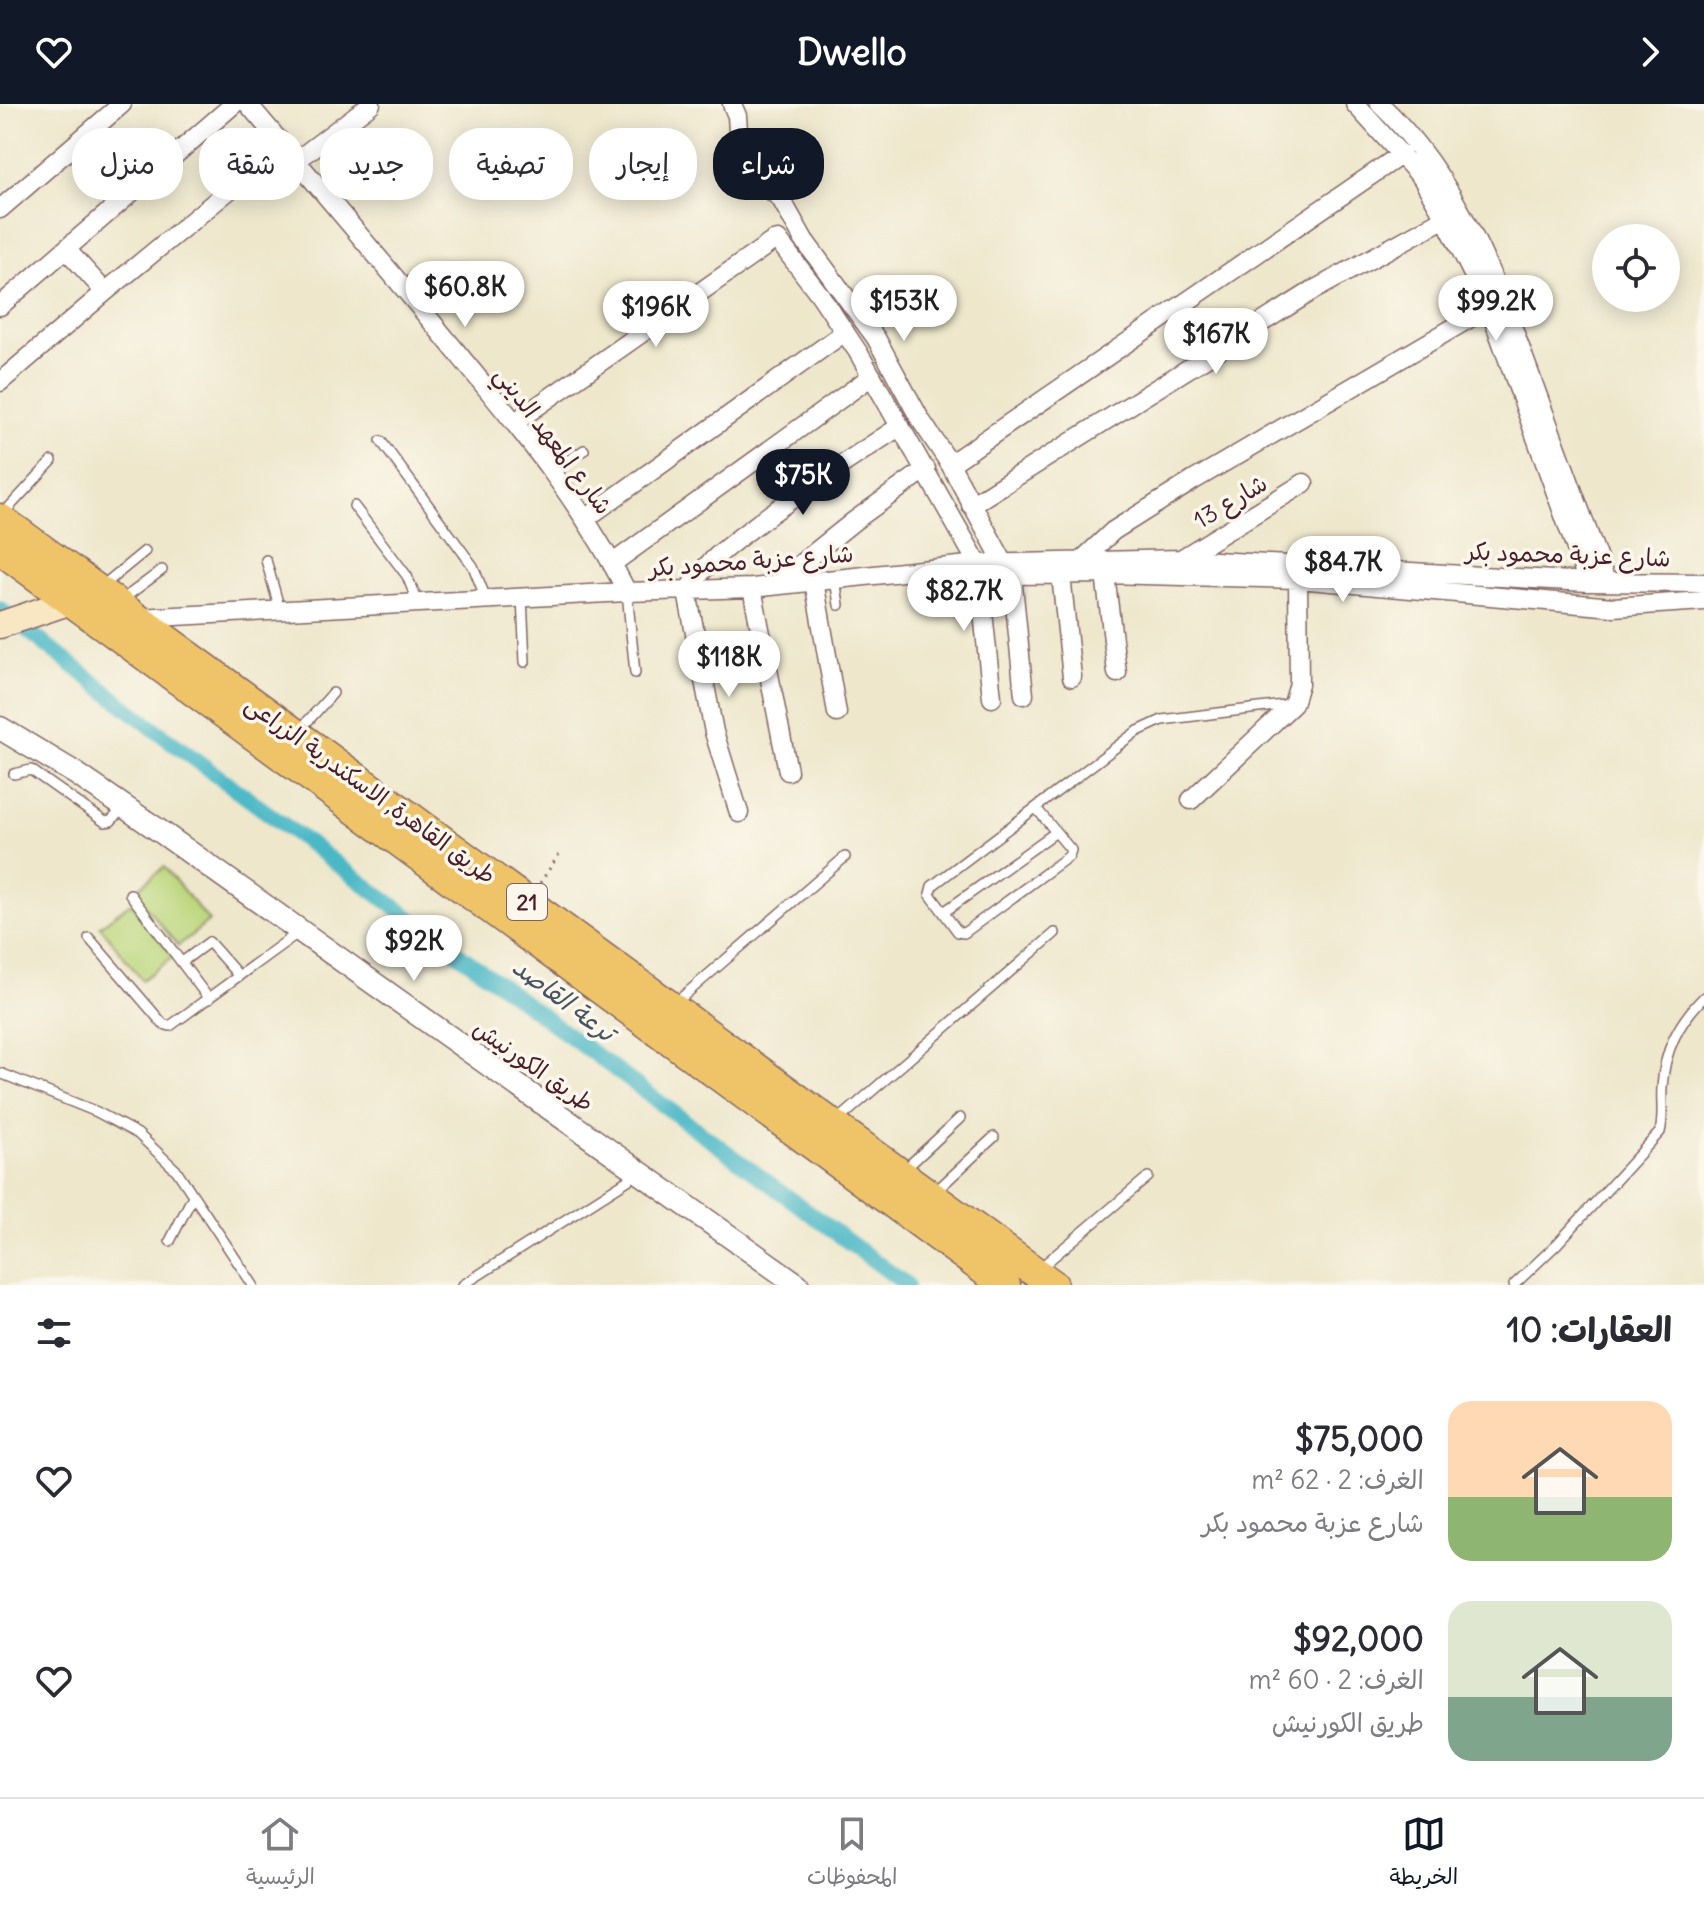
<!DOCTYPE html>
<html lang="ar">
<head>
<meta charset="utf-8">
<style>
	body { margin:0; font-family:Delius,"Playpen Sans Arabic",sans-serif; background:#f2f2f3; color:#2b2b33; direction:rtl; height:100vh; display:flex; flex-direction:column; font-size:30px; white-space:nowrap }
	* { box-sizing:border-box; margin:0 }
	p { font-size:26px; color:#7c7c81 }
	.icon { flex:none; width:44px; height:44px; fill:none; stroke:currentColor; stroke-width:2; stroke-linecap:round; stroke-linejoin:round }
	.map { position:relative; height:1181px; overflow:hidden; direction:ltr }
	.sheet { display:flex; flex-direction:column; background:#fff; flex:1 }
	.sheet>* { flex:none }
	.hud { position:absolute; left:24px; top:24px; width:800px; height:72px; direction:rtl; display:flex; gap:16px }
	.tools { position:absolute; left:1592px; top:120px; display:grid; gap:16px }
	.tools a { display:grid; place-items:center; width:88px; height:88px; border-radius:50%; background:#fff; box-shadow:0 4px 20px #0003; font-size:40px }
	.price { position:absolute; translate:-50% -68px; padding:0 18px; border-radius:28px; background:#fff; color:#222; font-size:26px; line-height:52px; filter:drop-shadow(0 2px 4px #0008) }
	.price::after { content:''; position:absolute; left:50%; top:48px; width:24px; height:18px; margin-left:-12px; background:inherit; clip-path:polygon(0 0,100% 0,50% 100%) }
	.price.on { background:#111827; color:#fff }
	ul { padding:0; list-style:none }
	li { display:flex; align-items:center; gap:24px; height:200px; padding:0 32px }
	li span { display:grid; place-items:center; flex:none; width:224px; height:160px; border-radius:24px; color:#555 }
	li>.icon { margin-inline-start:auto }
	span .icon { width:96px; height:96px; fill:#fffc; stroke-width:1 }
	li b { font-size:34px }
	h2 { display:flex; justify-content:space-between; align-items:center; height:96px; padding:0 32px; font-size:34px }
	.chip { padding:0 28px; border-radius:32px; background:#fff; box-shadow:0 4px 20px #0003; font-size:28px; line-height:72px }
	.chip.on { background:#111827; color:#fff }
	header { display:flex; justify-content:space-between; align-items:center; height:104px; padding:0 32px; background:#111827; color:#fff; font-size:36px; font-weight:800 }
	.menu { display:flex; justify-content:space-around; align-items:center; height:112px; border-top:2px solid #e1e1e2; background:#fff; font-size:22px; color:#7c7c81 }
	.menu a { display:grid; justify-items:center; gap:4px }
	.menu .on { color:#111827 }
	.map>svg:first-child { display:block }
	.green { fill:#bbd77d; stroke:#827b54; stroke-width:2 }
	.lines { fill:none; stroke-linecap:round; stroke-linejoin:round }
	.canal { stroke:#4bb8c6; stroke-width:16 }
	.service-casing { stroke:#836563; stroke-width:12 }
	.minor-casing { stroke:#836563; stroke-width:21 }
	.tertiary-casing { stroke:#836563; stroke-width:25 }
	.secondary-casing { stroke:#836563; stroke-width:29 }
	.trunk-casing { stroke:#836563; stroke-width:33 }
	.path { stroke:#836563; stroke-width:3; stroke-dasharray:2 6; stroke-linecap:butt }
	.service { stroke:#fff; stroke-width:9 }
	.minor { stroke:#fff; stroke-width:18 }
	.tertiary { stroke:#fff; stroke-width:22 }
	.secondary { stroke:#f9e7c3; stroke-width:26 }
	.trunk { stroke:#efc469; stroke-width:30 }
	.labels { text-anchor:middle; dominant-baseline:central; stroke-width:7; stroke-linejoin:round; paint-order:stroke }
	.shield { fill:#fbf7ec; stroke:#7f6065; stroke-width:2 }
	.shield-label { font-size:22px; font-weight:bold; fill:#4a1f2b }
	.street-label { font-size:24px; fill:#4a1f2b; stroke:#fbf7ec }
	.water-label { font-size:26px; font-style:italic; fill:#4a5561; stroke:#fbf7ec }
</style>
</head>
<body>
<header><svg class="icon" aria-label="forward" viewBox="0 0 24 24"><path d="M9 5l7 7-7 7"/></svg>Dwello<svg class="icon" aria-label="heart" viewBox="0 0 24 24"><path d="M12 20l-8-8c-3-5 5-10 8-4 3-6 11-1 8 4z"/></svg></header>
<div class="map">
<svg width="1704" height="1181" viewBox="0 0 1704 1181">
	<rect width="100%" height="100%" fill="#fbf7ec"/>
	<filter id="ink" filterUnits="userSpaceOnUse"><feTurbulence type="fractalNoise" baseFrequency=".0125" numOctaves="2"/><feDisplacementMap in="SourceGraphic" scale="16" xChannelSelector="R" yChannelSelector="G"/><feConvolveMatrix kernelMatrix="1 2 1 2 8 2 1 2 1" color-interpolation-filters="sRGB"/></filter>
	<filter id="wash" filterUnits="userSpaceOnUse"><feTurbulence type="fractalNoise" baseFrequency=".006" numOctaves="4" result="noise"/><feDisplacementMap in="SourceGraphic" scale="32" xChannelSelector="R" yChannelSelector="G"/><feGaussianBlur stdDeviation="1.8" result="paint"/><feColorMatrix in="noise" values="0 0 0 0 0 0 0 0 0 0 0 0 0 0 0 0 0 1.4 0 .05"/><feComposite in="paint" operator="in"/></filter>
	<g filter="url(#wash)">
		<rect width="100%" height="100%" fill="#eee7cc"/>
		<!-- green -->
		<path class="green" d="M164,763L209,817L178,842L134,788Z
			M131,799L173,853L142,876L100,822Z"/>
		<g class="lines">
			<!-- canal -->
			<path class="canal" d="M0,505L154,625L907,1181"/>
		</g>
	</g>
	<g filter="url(#ink)">
		<g class="lines">
			<!-- service casing -->
			<g class="service-casing">
				<path id="service" d="M424,208L454,180
					M381,337L473,462L486,495
					M551,368L584,346
					M354,402L407,472L418,499
					M2,411L52,357
					M266,456L280,506
					M835,475L839,501
					M101,483L145,447
					M627,488L635,569
					M522,493L525,558
					M119,498L162,466
					M298,628L333,589
					M14,670L31,666L105,718L111,717L125,702
					M1036,704L1071,746L1069,752L964,829L958,828L930,790L932,782L1136,628L1162,616L1291,600
					M130,790L209,895
					M944,808L1056,728
					M89,834L163,920L170,922L299,828
					M182,858L209,838L239,872
					M673,901L845,753
					M0,969L97,1008L138,1030L177,1067L253,1181
					M836,1018L1055,829
					M904,1066L960,1014
					M935,1088L994,1033
					M170,1137L193,1092
					M1040,1164L1148,1073
					M463,1181L639,1069
					M1514,1181L1557,1140L1660,1028C1664,1012 1661,1000 1662,984C1664,947 1678,919 1704,893"/>
			</g>
			<!-- minor casing -->
			<g class="minor-casing">
				<path id="minor" d="M248,0C317,81 387,163 455,246C518,322 583,400 627,488
					M732,0L737,12L740,55L747,66L781,95L804,136L876,234L920,315L950,360L1004,459
					M1355,0L1422,74L1445,114L1489,203L1588,478
					M1380,0C1461,77 1499,185 1536,287C1559,351 1583,414 1606,477
					M296,57L371,0
					M0,105L122,0
					M66,145L105,188
					M0,202L234,0
					M0,278L105,188L283,42
					M515,318L773,137L778,136L820,191L858,248L978,460L992,594
					M950,360L1402,50
					M971,401L1312,187L1445,114
					M585,415L845,228
					M1181,455L1304,379
					M1081,457L1113,427L1194,376L1489,203
					M613,459L872,272
					M1105,470L1117,569
					M1010,471L1105,470L1298,475L1613,503L1704,497
					M1012,471L1024,591
					M1061,471L1072,573
					M814,477L837,609
					M773,482L854,417L926,365
					M752,484L788,667
					M138,514L627,488L752,484L978,460L1181,455L1588,478L1704,479
					M1191,696L1293,600L1299,580L1298,475
					M739,709L714,628L687,488C706,455 742,432 772,409C814,379 856,351 899,323"/>
			</g>
			<!-- tertiary casing -->
			<g class="tertiary-casing">
				<path id="tertiary" d="M0,624L75,669L164,730L798,1181"/>
			</g>
			<!-- secondary casing -->
			<g class="secondary-casing">
				<path id="secondary" d="M0,521L71,497"/>
			</g>
			<!-- trunk casing -->
			<g class="trunk-casing">
				<path id="trunk" d="M0,415L1053,1181
					M0,445L1005,1181"/>
			</g>
			<!-- path -->
			<path class="path" d="M540,779L562,746"/>
			<!-- service -->
			<use href="#service" class="service"/>
			<!-- minor -->
			<use href="#minor" class="minor"/>
			<!-- tertiary -->
			<use href="#tertiary" class="tertiary"/>
			<!-- secondary -->
			<use href="#secondary" class="secondary"/>
			<!-- trunk -->
			<use href="#trunk" class="trunk"/>
		</g>
	</g>
	<g class="labels">
		<!-- shield labels -->
		<rect class="shield" x="507" y="780" width="40" height="36" rx="6"/>
		<g class="shield-label">
			<text x="527" y="798">21</text>
		</g>
		<!-- street labels -->
		<g class="street-label">
			<text transform="translate(554 336) rotate(53)">شارع المعهد الديني</text>
			<text transform="translate(1230 397) rotate(-31)">شارع 13</text>
			<text transform="translate(1568 450) rotate(2)">شارع عزبة محمود بكر</text>
			<text transform="translate(751 456) rotate(-4)">شارع عزبة محمود بكر</text>
			<text transform="translate(371 685) rotate(36)">طريق القاهرة, الاسكندرية الزراعى</text>
			<text transform="translate(534 961) rotate(35)">طريق الكورنيش</text>
		</g>
		<!-- water labels -->
		<g class="water-label">
			<text transform="translate(564 895) rotate(37)">ترعة القاصد</text>
		</g>
	</g>
</svg>
<div class="tools">
<a><svg class="icon" aria-label="locate" viewBox="0 0 24 24"><circle cx="12" cy="12" r="6"/><path d="M12 2v4M12 18v4M2 12h4M18 12h4"/></svg></a>
</div>
<b class="price" style="left:465px;top:225px">$60.8K</b>
<b class="price" style="left:904px;top:239px">$153K</b>
<b class="price" style="left:1496px;top:239px">$99.2K</b>
<b class="price" style="left:656px;top:245px">$196K</b>
<b class="price" style="left:1216px;top:272px">$167K</b>
<b class="price on" style="left:803px;top:413px">$75K</b>
<b class="price" style="left:1343px;top:500px">$84.7K</b>
<b class="price" style="left:964px;top:529px">$82.7K</b>
<b class="price" style="left:729px;top:595px">$118K</b>
<b class="price" style="left:414px;top:879px">$92K</b>
<div class="hud">
<a class="chip on">شراء</a>
<a class="chip">إيجار</a>
<a class="chip">تصفية</a>
<a class="chip">جديد</a>
<a class="chip">شقة</a>
<a class="chip">منزل</a>
</div>
</div>
<section class="sheet">
<h2>العقارات: 10<svg class="icon" aria-label="filters" viewBox="0 0 24 24"><path d="M4 7h16M4 17h16"/><circle cx="9" cy="7" r="2"/><circle cx="15" cy="17" r="2"/></svg></h2>
<ul>
<li><span style="background:linear-gradient(#ffd9b3 60%,#8fb573 0)"><svg class="icon" aria-label="home" viewBox="0 0 24 24"><path d="M3 11l9-7 9 7M6 9v11h12V9"/></svg></span><div><b>$75,000</b><p>الغرف: 2 · 62 m²</p><p>شارع عزبة محمود بكر</p></div><svg class="icon" aria-label="heart" viewBox="0 0 24 24"><path d="M12 20l-8-8c-3-5 5-10 8-4 3-6 11-1 8 4z"/></svg></li>
<li><span style="background:linear-gradient(#dfe7d0 60%,#7fa58c 0)"><svg class="icon" aria-label="home" viewBox="0 0 24 24"><path d="M3 11l9-7 9 7M6 9v11h12V9"/></svg></span><div><b>$92,000</b><p>الغرف: 2 · 60 m²</p><p>طريق الكورنيش</p></div><svg class="icon" aria-label="heart" viewBox="0 0 24 24"><path d="M12 20l-8-8c-3-5 5-10 8-4 3-6 11-1 8 4z"/></svg></li>
</ul>
</section>
<nav class="menu">
<a class="on"><svg class="icon" aria-label="map" viewBox="0 0 24 24"><path d="M3 6l6-2 6 2 6-2v14l-6 2-6-2-6 2zM9 4v14M15 6v14"/></svg>الخريطة</a>
<a><svg class="icon" aria-label="saved" viewBox="0 0 24 24"><path d="M7 4h10v16l-5-4-5 4z"/></svg>المحفوظات</a>
<a><svg class="icon" aria-label="home" viewBox="0 0 24 24"><path d="M3 11l9-7 9 7M6 9v11h12V9"/></svg>الرئيسية</a>
</nav>
</body>
</html>
